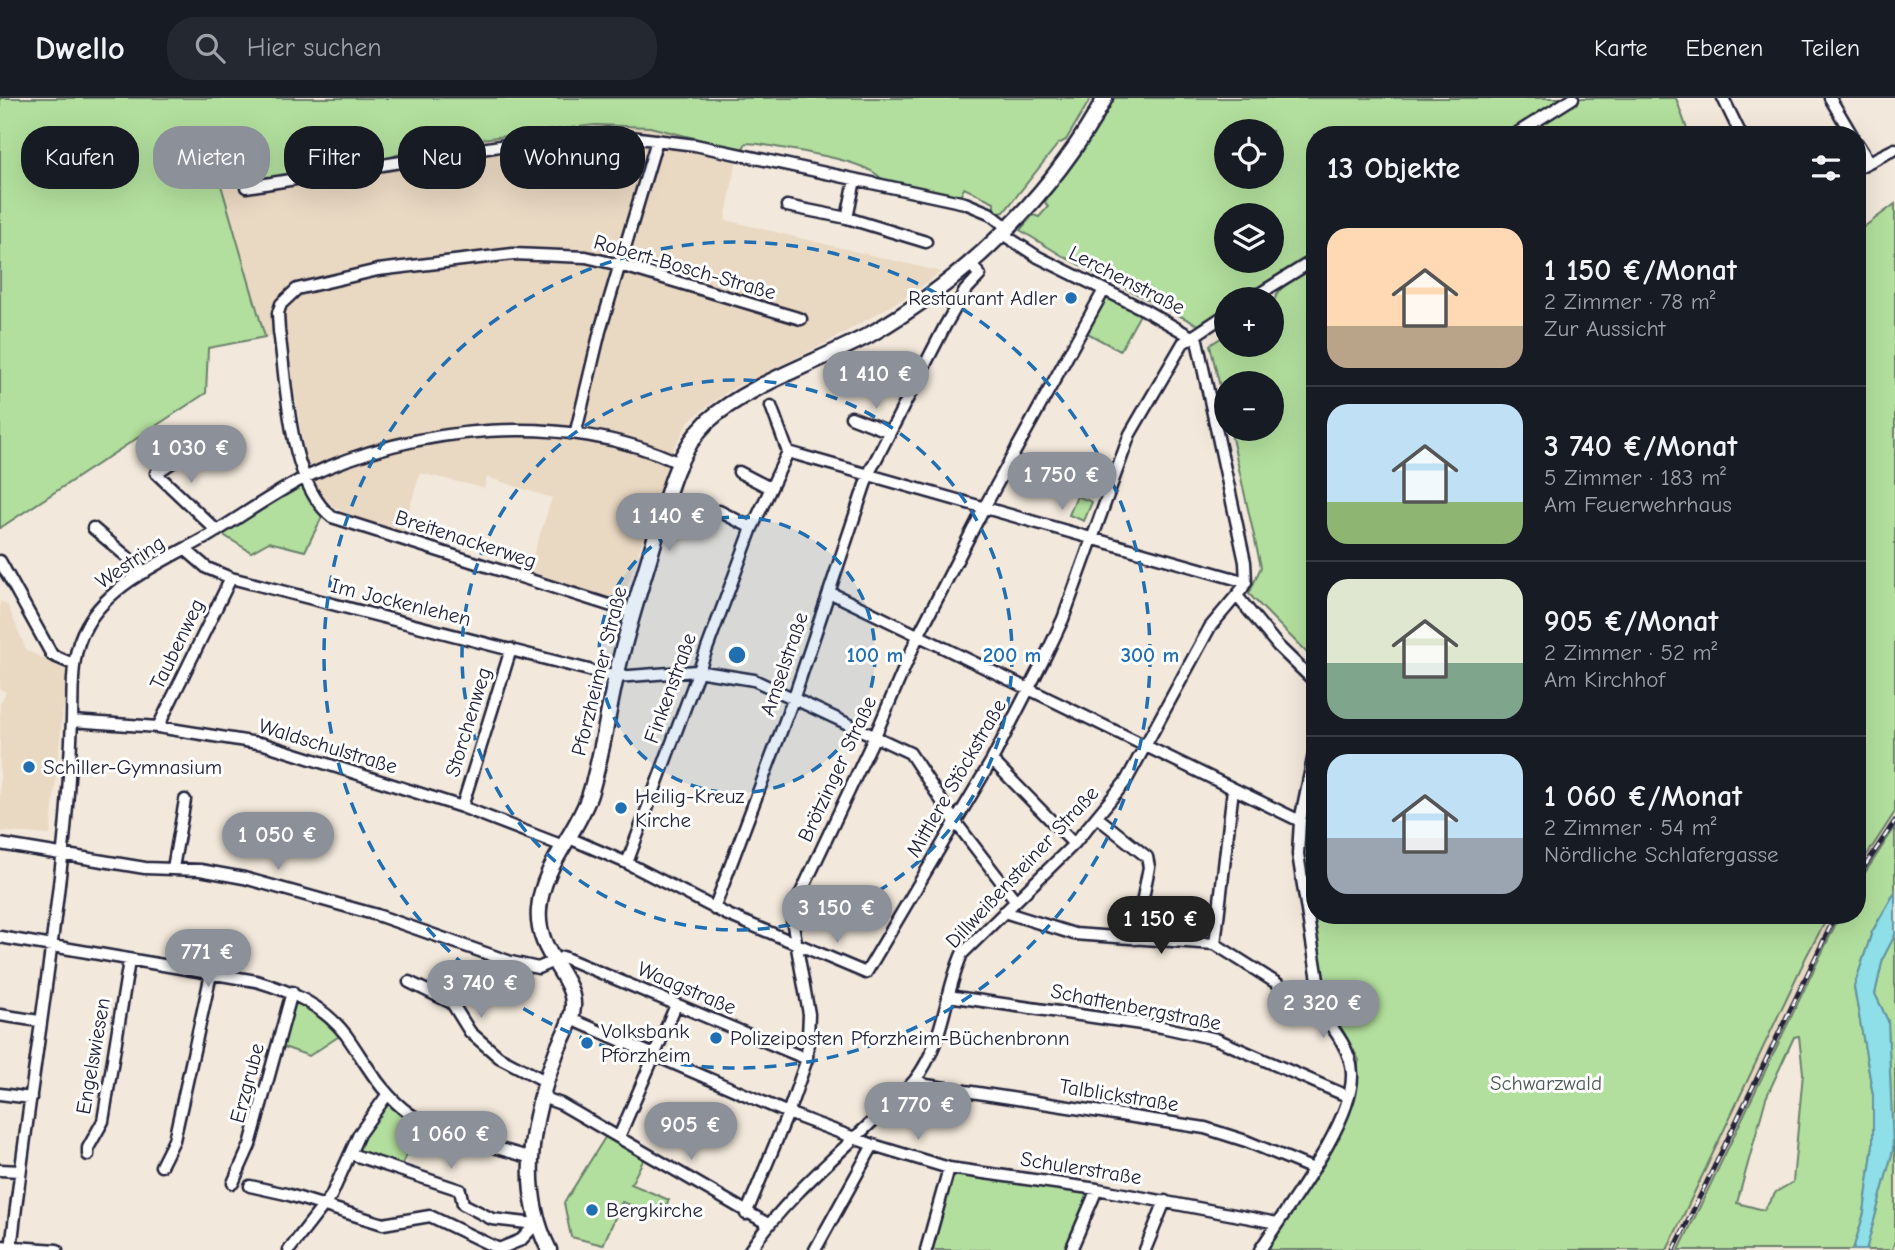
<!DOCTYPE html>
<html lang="de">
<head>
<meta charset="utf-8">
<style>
	body { margin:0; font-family:"Comic Neue",sans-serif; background:#242831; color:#f1f3f6; height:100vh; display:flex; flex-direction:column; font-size:26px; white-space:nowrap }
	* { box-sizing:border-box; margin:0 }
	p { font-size:23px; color:#9ea1a6 }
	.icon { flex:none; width:38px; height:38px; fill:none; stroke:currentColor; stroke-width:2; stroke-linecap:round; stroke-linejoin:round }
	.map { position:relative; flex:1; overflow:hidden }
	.drawer { position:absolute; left:1306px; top:28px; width:560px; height:798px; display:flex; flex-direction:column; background:#171b24; border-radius:28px; box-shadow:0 7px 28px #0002 }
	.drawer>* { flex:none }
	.top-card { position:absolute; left:21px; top:28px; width:665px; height:63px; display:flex; gap:14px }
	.fabs { position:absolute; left:1214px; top:21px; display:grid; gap:14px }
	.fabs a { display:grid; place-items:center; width:70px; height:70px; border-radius:50%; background:#171b24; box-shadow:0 7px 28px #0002; font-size:35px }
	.price { position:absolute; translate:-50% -60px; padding:0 16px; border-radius:24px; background:#8c9099; color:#fff; font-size:23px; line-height:46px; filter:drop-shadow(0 2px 4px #0008) }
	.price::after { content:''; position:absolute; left:50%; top:42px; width:21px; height:16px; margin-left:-10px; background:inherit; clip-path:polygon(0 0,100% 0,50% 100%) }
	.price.on { background:#222; color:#fff }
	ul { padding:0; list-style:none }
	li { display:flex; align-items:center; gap:21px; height:175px; padding:0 21px }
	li+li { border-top:2px solid #363941 }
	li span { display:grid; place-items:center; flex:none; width:196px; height:140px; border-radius:21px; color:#555 }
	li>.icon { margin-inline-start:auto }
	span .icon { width:84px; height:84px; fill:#fffc; stroke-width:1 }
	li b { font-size:30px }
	h2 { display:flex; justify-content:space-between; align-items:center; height:84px; padding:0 21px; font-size:30px }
	.pill { padding:0 24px; border-radius:28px; background:#171b24; box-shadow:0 7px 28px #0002; font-size:24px; line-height:63px }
	.pill.on { background:#8c9099; color:#fff }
	header { display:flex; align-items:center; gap:42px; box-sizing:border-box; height:98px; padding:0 35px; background:#171b24; border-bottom:2px solid #363941 }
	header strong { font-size:33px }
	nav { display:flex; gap:38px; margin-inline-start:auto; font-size:24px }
	.search { width:490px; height:63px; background:#242831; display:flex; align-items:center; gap:18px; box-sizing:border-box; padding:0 24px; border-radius:28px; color:#9ea1a6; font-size:26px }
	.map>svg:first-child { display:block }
	.built { fill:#e9d8c2 }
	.green { fill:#b2df9d; stroke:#6a806c; stroke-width:2; fill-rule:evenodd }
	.water { fill:#8edfe8; stroke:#6393a3; stroke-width:2 }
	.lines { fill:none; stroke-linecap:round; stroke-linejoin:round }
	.street-casing { stroke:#22223b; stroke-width:15 }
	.secondary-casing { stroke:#22223b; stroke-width:19 }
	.street { stroke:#fff; stroke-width:10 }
	.secondary { stroke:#fff; stroke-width:14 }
	.rail-casing { stroke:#22223b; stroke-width:5 }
	.rail { stroke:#fff; stroke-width:2.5; stroke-dasharray:8; stroke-linecap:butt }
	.ring { fill:none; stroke:#1f6fb2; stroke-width:3.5; stroke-dasharray:12 9 }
	.poi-dot { fill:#1f6fb2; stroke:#fff; stroke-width:2.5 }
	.labels { text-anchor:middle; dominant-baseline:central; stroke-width:6; stroke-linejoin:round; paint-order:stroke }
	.street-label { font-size:21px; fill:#22223b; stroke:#fff }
	.poi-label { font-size:21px; fill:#22223b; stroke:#fff; text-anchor:start }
	.park-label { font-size:21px; fill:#4d5b58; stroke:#fff }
	.centre { fill:#1f6fb2; stroke:#fff; stroke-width:3.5 }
	.ring-label { font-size:21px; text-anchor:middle; font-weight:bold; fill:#1f6fb2; stroke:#fff; stroke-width:6; stroke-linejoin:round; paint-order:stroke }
</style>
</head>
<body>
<header>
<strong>Dwello</strong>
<div class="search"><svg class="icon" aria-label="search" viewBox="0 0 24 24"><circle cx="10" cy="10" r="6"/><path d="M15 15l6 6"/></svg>Hier suchen</div>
<nav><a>Karte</a><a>Ebenen</a><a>Teilen</a></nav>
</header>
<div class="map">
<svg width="1895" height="1152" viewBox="0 0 1895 1152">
	<rect width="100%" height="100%" fill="#f2e8db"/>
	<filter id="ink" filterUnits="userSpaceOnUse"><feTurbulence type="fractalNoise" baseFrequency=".0143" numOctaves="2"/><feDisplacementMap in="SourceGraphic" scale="14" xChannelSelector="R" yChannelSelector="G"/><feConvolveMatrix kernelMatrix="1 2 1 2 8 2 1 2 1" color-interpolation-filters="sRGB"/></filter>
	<g filter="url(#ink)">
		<!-- built -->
		<path class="built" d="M617,26L650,29L742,52L737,60L725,122L941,174L908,198L826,245L728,293L690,322L673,351L622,504L528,473L552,400L487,379L484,390L420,375L402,434L357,421L334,409L317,392L307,369L285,235L265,239L221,87L307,77L385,61L424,48Z
			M0,503L8,508L26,552L67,573L50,737L0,733V606L6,594L0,591Z
			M1895,714V729L1857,787V772Z
			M1829,817H1840L1679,1152H1667L1807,857Z"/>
		<!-- green -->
		<path class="green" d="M0,0H1091L1066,42L1058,46L1004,114L999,115L994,111V104L964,90L960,99L882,82C869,61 784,51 759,46L746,45L742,52L650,29L595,27L424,48L385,61L307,77L221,87L265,239L208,250L206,295L0,430Z
			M1112,0H1676L1689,37H1314V156L1240,201H1227V209L1198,227L1066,160L1020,132L1033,117L1039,119L1048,109L1045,104ZM1227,33H1272V79H1227ZM1227,117H1272V163H1227Z
			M1895,106V714L1857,772V134Z
			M1314,167V562L1249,496L1261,469L1230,331H1272V285H1227V318L1210,247L1227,236V247H1272C1272,194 1269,196 1314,167Z
			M1104,192L1143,211L1120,253L1082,232Z
			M304,380L325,413L305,453L269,444L251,454L217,433Z
			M1077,398L1092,404L1084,423L1069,417Z
			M1314,694V817H1829L1807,857L1667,1152H1262L1346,1021L1359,962L1327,905L1304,758Z
			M1895,729V794L1872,834L1854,889L1873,997V1047L1864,1115L1853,1152H1679L1840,817H1857V787ZM1799,938L1803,975L1793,1084L1776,1094L1764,1112L1737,1105L1766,1000L1794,939Z
			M1895,837V1143L1892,1152H1866L1893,1052L1888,923L1875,896L1883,860Z
			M292,894L344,935L309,958L278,947Z
			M387,997L424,1024L399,1072L351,1056Z
			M609,1033L647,1055L631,1086L669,1102L660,1117L622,1104L603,1147L571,1139L564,1105Z
			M951,1073L1092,1094L1067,1152H929Z"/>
		<!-- water -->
		<path class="water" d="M1895,794V837L1883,860L1875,896L1888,923L1893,1052L1866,1152H1853L1864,1115L1873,1047V997L1854,889L1872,834Z"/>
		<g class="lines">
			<!-- street casing -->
			<g class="street-casing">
				<path id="street" d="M1723,0L1741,37
					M1830,0L1852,37
					M1514,37L1573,0
					M1857,45L1869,64
					M1857,70L1895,51
					M855,82L847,120L926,144
					M246,89L537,42L607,36L695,47L965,105L989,115L1007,129
					M787,108L847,120
					M1251,201L1314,162
					M851,319L890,334
					M576,333L600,233L657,42
					M202,345L156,375L217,433
					M788,354L1246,484
					M739,374L770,390
					M719,413L752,430
					M93,430L145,474
					M185,451L207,470L231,480L616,579L697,573L754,582L910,655L954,722L1016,803
					M0,463L52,557L73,566
					M829,494L1300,723
					M1237,498L1278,548L1314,583
					M634,515L332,419C288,384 287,287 279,233L278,215L281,206L297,191L378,172L513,156L586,159L620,167L801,221
					M72,623L158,629L264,646L462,709L563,748
					M158,629L231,480
					M992,662L1074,746
					M462,709L511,551
					M1098,720L1147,759L1149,769L1135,841
					M569,740L627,765L728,817L866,875L992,662L1046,557L1063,521L1130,336L1183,245L1227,216
					M0,746L145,770L200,772L244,780L377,817L511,864L538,870L563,859L807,961
					M627,765L752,430L788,354L771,308
					M173,770L185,702
					M714,811L794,599L869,375L945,228L965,193L980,177L969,165
					M1004,814L1074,836L1215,846L1319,912
					M0,839L256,883C290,893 323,907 346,937C366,965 381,996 410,1016C445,1040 491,1047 531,1060
					M1215,846L1233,691
					M409,884L452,905L470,934L499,959L547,984
					M948,898L1162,929L1216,941L1347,998
					M0,917L39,923
					M571,921L788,1015L873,1047L949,1070L1097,1091L1277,1125
					M916,982L926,987L1205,1030L1246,1043L1311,1070
					M0,996L31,1000
					M542,999L561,1006L768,1126
					M619,1039L676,907
					M351,1056L460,1092L463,1106L492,1121L536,1126
					M88,1057V1050L103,1023L129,863
					M161,1068L174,1042L211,876
					M0,1072L20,1073
					M233,1085L250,1047L292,894
					M250,1088L286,1096L383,1126L430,1118L499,1151L521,1142L536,1126
					M746,1116L788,1015L807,961L809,916L791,816L875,638L918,538L985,408L1104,192
					M0,1148L57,1152
					M11,1152C25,1024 47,897 61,769C67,720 70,670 72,621C73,590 70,555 87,527C110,486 165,462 205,440C238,421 270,397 304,380C413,327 568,312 679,365
					M289,1152L331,1098L359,1036L387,997
					M750,1152C785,1101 832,1062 877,1019C889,1007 904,995 915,982C944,945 944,897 962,856L1074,746L1126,683L1210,529L1242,491L1246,484L1245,464L1197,242L1143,211L1038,159L1001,135
					M815,1152L873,1047
					M926,1152L949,1070
					M1071,1152L1097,1091
					M1145,1152L1165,1103
					M1260,1152C1287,1109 1352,1026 1352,978C1353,954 1333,930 1319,912L1321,901L1298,756L1300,723L1314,656"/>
			</g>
			<!-- secondary casing -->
			<g class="secondary-casing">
				<path id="secondary" d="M549,1152C517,1088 532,1019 556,955C562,939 572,925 573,909C575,878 535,855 539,811C542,768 577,736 590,696C602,658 607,618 616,579C626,534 641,489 654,444C666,402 675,355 708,323C747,287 821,263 869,237C964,183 1053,97 1105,0"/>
			</g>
			<!-- street -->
			<use href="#street" class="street"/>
			<!-- secondary -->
			<use href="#secondary" class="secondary"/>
			<!-- rail casing -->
			<g class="rail-casing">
				<path id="rail" d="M1857,780L1895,723
					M1674,1152L1836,817"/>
			</g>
			<!-- rail -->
			<use href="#rail" class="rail"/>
		</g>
	</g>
	<!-- distance rings -->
	<circle cx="737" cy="557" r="138" fill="#1f6fb2" fill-opacity=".12"/>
	<g class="ring">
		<circle cx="737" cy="557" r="138"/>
		<circle cx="737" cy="557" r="275"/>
		<circle cx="737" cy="557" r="413"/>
	</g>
	<!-- markers -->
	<g class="poi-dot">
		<circle cx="1071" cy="200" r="7"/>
		<circle cx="29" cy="669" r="7"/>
		<circle cx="621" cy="710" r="7"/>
		<circle cx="716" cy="940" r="7"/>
		<circle cx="587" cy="945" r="7"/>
		<circle cx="592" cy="1112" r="7"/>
	</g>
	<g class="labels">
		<!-- street labels -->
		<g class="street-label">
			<text transform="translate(685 169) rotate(16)">Robert-Bosch-Straße</text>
			<text transform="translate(1127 182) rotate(27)">Lerchenstraße</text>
			<text transform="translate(466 441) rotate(18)">Breitenackerweg</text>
			<text transform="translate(130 464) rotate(-34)">Westring</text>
			<text transform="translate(401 504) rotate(14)">Im Jockenlehen</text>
			<text transform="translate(177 546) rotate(-64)">Taubenweg</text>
			<text transform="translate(784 566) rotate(-71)">Amselstraße</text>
			<text transform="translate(599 573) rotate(-76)">Pforzheimer Straße</text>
			<text transform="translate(670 590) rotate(-70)">Finkenstraße</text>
			<text transform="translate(468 624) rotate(-73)">Storchenweg</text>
			<text transform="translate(328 648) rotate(17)">Waldschulstraße</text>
			<text transform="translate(837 671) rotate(-65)">Brötzinger Straße</text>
			<text transform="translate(956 680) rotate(-60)">Mittlere Stöckstraße</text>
			<text transform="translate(1022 769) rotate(-47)">Dillweißensteiner Straße</text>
			<text transform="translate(687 890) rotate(23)">Waagstraße</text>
			<text transform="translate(1136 909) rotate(11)">Schattenbergstraße</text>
			<text transform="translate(93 958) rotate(-80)">Engelswiesen</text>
			<text transform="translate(247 985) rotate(-75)">Erzgrube</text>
			<text transform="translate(1119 997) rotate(9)">Talblickstraße</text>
			<text transform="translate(1081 1070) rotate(9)">Schulerstraße</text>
		</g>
		<!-- poi labels -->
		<g class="poi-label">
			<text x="1057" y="200" text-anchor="end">Restaurant Adler</text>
			<text x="43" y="669">Schiller-Gymnasium</text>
			<text x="635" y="698">Heilig-Kreuz<tspan x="635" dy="24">Kirche</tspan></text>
			<text x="601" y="933">Volksbank<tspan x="601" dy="24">Pforzheim</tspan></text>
			<text x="730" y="940">Polizeiposten Pforzheim-Büchenbronn</text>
			<text x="606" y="1112">Bergkirche</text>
		</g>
		<!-- park labels -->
		<g class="park-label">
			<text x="1546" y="985">Schwarzwald</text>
		</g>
	</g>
	<circle cx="737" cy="557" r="10" class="centre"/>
	<g class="ring-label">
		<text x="875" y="564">100 m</text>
		<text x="1012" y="564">200 m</text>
		<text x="1150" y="564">300 m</text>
	</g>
</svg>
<div class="fabs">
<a><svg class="icon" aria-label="locate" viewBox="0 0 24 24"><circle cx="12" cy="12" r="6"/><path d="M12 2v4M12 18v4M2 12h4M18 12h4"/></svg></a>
<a><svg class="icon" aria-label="layers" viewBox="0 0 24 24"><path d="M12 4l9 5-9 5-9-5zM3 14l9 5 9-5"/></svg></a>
<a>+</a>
<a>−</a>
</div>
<b class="price" style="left:876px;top:313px">1 410 €</b>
<b class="price" style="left:191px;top:387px">1 030 €</b>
<b class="price" style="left:1062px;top:414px">1 750 €</b>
<b class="price" style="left:669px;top:455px">1 140 €</b>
<b class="price" style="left:278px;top:774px">1 050 €</b>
<b class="price" style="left:837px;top:847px">3 150 €</b>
<b class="price on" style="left:1161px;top:858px">1 150 €</b>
<b class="price" style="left:208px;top:891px">771 €</b>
<b class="price" style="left:481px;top:922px">3 740 €</b>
<b class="price" style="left:1323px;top:942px">2 320 €</b>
<b class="price" style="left:918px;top:1044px">1 770 €</b>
<b class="price" style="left:691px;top:1064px">905 €</b>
<b class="price" style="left:451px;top:1073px">1 060 €</b>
<div class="top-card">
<a class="pill">Kaufen</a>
<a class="pill on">Mieten</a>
<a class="pill">Filter</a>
<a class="pill">Neu</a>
<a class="pill">Wohnung</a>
</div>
<section class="drawer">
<h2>13 Objekte<svg class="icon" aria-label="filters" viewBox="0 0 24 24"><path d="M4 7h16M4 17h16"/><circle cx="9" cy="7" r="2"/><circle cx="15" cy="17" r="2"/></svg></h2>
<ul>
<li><span style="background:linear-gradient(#ffd9b3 70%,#b9a48a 0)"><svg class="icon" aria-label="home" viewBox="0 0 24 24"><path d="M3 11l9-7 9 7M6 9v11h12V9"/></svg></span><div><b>1 150 €/Monat</b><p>2 Zimmer · 78 m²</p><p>Zur Aussicht</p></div></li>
<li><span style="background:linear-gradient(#bfe0f5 70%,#8fb573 0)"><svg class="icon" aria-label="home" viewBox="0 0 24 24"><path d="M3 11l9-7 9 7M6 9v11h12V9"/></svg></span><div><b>3 740 €/Monat</b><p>5 Zimmer · 183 m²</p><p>Am Feuerwehrhaus</p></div></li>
<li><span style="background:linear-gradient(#dfe7d0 60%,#7fa58c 0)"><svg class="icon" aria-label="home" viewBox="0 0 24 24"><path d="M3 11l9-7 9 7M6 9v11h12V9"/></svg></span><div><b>905 €/Monat</b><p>2 Zimmer · 52 m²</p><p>Am Kirchhof</p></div></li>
<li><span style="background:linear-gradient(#bfe0f5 60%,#9aa5b1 0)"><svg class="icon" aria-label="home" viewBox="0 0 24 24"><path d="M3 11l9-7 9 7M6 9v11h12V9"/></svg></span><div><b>1 060 €/Monat</b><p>2 Zimmer · 54 m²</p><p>Nördliche Schlafergasse</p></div></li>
</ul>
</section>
</div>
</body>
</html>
